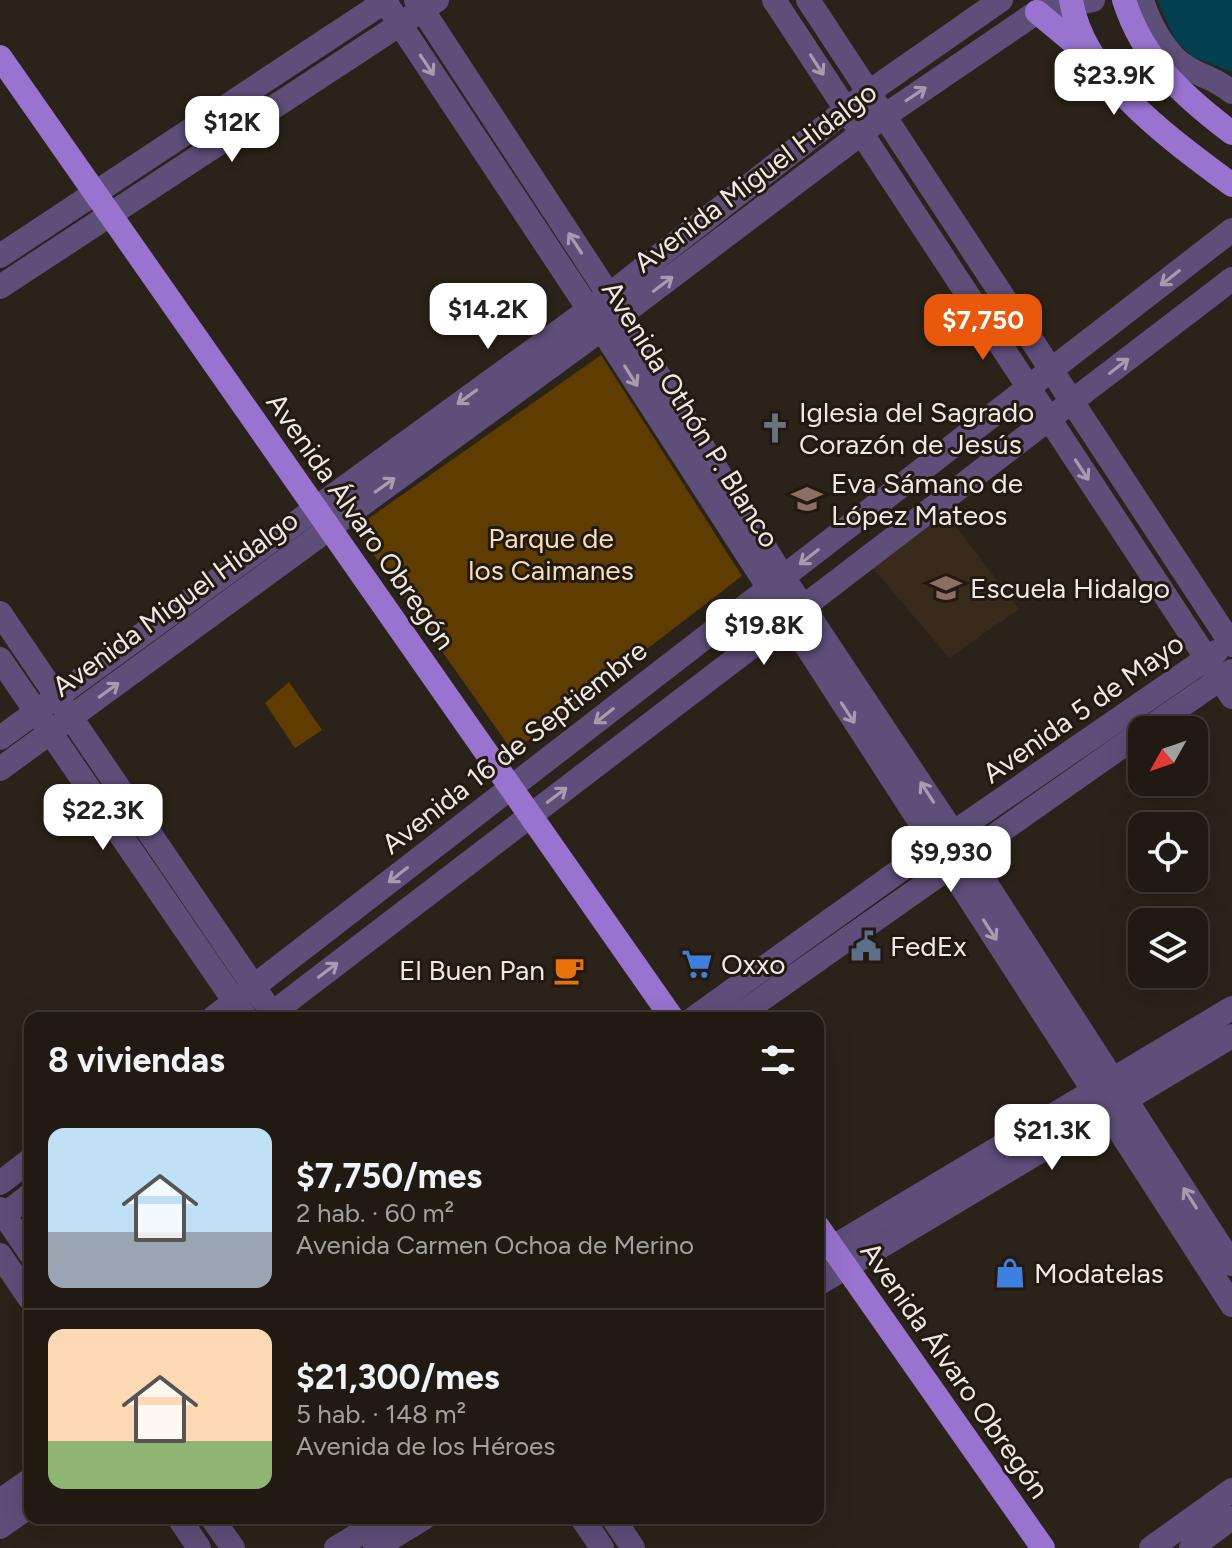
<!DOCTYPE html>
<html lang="es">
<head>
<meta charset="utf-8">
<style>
	body { margin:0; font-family:Figtree,sans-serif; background:#28231c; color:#f1f3f6; height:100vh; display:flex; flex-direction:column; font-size:30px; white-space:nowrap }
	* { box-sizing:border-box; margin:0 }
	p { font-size:26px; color:#a2a1a0 }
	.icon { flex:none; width:44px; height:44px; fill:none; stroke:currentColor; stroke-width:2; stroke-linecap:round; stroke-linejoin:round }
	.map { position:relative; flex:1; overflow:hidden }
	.drawer { position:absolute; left:24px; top:1012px; width:800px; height:512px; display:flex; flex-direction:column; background:#201a13; border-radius:16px; box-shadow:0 8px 32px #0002,0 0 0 2px #3d3833 }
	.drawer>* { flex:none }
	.needle { width:52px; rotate:230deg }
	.tools { position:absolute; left:1128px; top:716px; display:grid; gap:16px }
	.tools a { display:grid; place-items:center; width:80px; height:80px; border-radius:16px; background:#201a13; box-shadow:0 8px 32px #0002,0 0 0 2px #3d3833; font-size:40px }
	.price { position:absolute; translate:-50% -68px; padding:0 18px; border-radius:16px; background:#fff; color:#222; font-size:26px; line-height:52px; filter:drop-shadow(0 2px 4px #0008) }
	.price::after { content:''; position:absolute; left:50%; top:48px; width:24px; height:18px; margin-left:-12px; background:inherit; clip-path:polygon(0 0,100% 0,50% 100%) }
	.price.selected { background:#ea580c; color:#fff }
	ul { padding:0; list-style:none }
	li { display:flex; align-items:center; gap:24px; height:200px; padding:0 24px }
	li+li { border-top:2px solid #3d3833 }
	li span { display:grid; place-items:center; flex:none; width:224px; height:160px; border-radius:16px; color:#555 }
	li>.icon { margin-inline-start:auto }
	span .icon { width:96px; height:96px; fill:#fffc; stroke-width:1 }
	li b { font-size:34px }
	h2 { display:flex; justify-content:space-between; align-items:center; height:96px; padding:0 24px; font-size:34px }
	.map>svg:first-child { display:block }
	.built { fill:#382b1c }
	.green { fill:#5f3c00 }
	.water { fill:#023f50 }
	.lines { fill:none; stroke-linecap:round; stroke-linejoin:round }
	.minor { stroke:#5e4e7a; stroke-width:24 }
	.major { stroke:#9873d0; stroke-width:24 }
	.oneway { stroke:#a69cae }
	.labels { text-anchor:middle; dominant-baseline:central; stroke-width:6; stroke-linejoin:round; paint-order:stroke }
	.street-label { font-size:28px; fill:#efe9e3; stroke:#221a10 }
	.poi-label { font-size:28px; fill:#efe9e3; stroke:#221a10; text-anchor:start }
	.park-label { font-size:28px; fill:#f8ddbb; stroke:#221a10 }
</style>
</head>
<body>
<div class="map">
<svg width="1232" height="1548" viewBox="0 0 1232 1548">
	<rect width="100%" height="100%" fill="#2b2319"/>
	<!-- built -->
	<path class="built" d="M945,512L1019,609L949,658L872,567Z"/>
	<!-- green -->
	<path class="green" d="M601,355L742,576L513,752L355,528Z
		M289,682L322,730L295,748L265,703Z"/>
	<!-- water -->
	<path class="water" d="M1157,0H1232V72L1193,57L1175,40Z"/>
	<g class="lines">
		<!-- minor -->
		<path class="minor" d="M384,0L588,308L1232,1305
			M416,0L609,295L783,577L954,834L1232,1264
			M774,0L1232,697
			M808,0L1232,645
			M1142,0C1149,23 1166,56 1188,68C1205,78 1214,78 1232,92
			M0,256L387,0
			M0,287L437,0
			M0,613L263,1000
			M0,659L246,1018
			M1146,730L1232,671
			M0,738L609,295L869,92L1001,0
			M0,769L621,315L883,117L1037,12L1093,0
			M213,1018L1232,230
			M266,1018L1232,279
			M694,1018L934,846L1216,652
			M735,1018L1142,732
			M0,1183L30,1160
			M0,1209L30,1253
			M0,1218L30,1195
			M0,1255L30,1299
			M818,1256L1232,1008
			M818,1284L1232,1036
			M0,1501L30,1480
			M179,1518L199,1548
			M212,1518L233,1548
			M582,1518L602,1548
			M613,1518L633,1548
			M0,1527L30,1506
			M336,1548L386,1518
			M375,1548L424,1518
			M1151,1548L1232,1490
			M1191,1548L1232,1518"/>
		<!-- major -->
		<path class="major" d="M1071,0C1083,78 1173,141 1232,185
			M1124,0C1143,60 1183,96 1232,133
			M1037,12L1090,56
			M0,57L672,1018
			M818,1227L1043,1548"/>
	</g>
	<!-- one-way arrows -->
	<defs><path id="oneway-shaft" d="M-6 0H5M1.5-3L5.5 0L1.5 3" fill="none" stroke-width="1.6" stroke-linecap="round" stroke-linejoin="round" transform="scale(2)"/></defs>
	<g class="oneway">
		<use href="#oneway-shaft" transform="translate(427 65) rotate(56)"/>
		<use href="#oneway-shaft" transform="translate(817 65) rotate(57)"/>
		<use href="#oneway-shaft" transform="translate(916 94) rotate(-34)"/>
		<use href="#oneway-shaft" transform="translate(575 243) rotate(-123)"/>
		<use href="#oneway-shaft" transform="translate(1170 278) rotate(142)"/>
		<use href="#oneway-shaft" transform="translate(663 284) rotate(-37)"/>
		<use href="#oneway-shaft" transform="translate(1119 366) rotate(-38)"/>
		<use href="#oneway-shaft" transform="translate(631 376) rotate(58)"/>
		<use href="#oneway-shaft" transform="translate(467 397) rotate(144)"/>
		<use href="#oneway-shaft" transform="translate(1082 470) rotate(57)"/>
		<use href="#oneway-shaft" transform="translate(385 485) rotate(-36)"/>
		<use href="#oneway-shaft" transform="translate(809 557) rotate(142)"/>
		<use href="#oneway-shaft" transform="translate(109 690) rotate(-36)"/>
		<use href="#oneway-shaft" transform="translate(848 713) rotate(57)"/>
		<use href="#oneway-shaft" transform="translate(604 716) rotate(142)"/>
		<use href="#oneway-shaft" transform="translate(927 792) rotate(-123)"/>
		<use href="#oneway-shaft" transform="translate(557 795) rotate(-37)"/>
		<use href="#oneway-shaft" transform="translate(398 875) rotate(142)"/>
		<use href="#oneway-shaft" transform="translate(990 930) rotate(57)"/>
		<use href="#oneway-shaft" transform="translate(328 970) rotate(-37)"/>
		<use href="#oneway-shaft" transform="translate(1190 1198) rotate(-123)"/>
	</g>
	<!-- icons -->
	<defs>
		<g id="church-bare" transform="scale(2.4)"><path d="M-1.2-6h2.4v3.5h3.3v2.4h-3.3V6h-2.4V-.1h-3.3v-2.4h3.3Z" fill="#6b7280" stroke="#221a10" stroke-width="2.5" paint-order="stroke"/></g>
		<g id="school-bare" transform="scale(2.4)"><path d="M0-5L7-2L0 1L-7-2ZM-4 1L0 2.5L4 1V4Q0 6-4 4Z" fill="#8d6e63" stroke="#221a10" stroke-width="2.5" paint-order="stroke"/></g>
		<g id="civic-bare" transform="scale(2.4)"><path d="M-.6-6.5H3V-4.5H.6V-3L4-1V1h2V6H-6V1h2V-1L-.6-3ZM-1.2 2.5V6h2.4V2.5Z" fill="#5c6f8a" stroke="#221a10" stroke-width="2.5" paint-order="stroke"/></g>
		<g id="supermarket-bare" transform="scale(2.4)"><path d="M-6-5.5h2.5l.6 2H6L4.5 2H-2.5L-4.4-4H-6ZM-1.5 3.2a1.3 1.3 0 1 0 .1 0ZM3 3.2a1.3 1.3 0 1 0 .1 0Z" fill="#3f7fe0" stroke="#221a10" stroke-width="2.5" paint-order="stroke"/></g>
		<g id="cafe-bare" transform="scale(2.4)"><path d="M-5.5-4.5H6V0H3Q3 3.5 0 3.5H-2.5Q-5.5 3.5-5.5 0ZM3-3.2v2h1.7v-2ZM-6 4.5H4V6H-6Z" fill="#e8710a" stroke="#221a10" stroke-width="2.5" paint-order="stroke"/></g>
		<g id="shop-bare" transform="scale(2.4)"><path d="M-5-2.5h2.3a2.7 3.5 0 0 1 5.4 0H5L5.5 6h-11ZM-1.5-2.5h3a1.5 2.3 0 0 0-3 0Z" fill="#3f7fe0" stroke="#221a10" stroke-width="2.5" paint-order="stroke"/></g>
	</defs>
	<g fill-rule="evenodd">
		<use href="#church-bare" x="775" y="428"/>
		<use href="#school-bare" x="807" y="499"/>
		<use href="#school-bare" x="946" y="588"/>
		<use href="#civic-bare" x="866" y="946"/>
		<use href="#supermarket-bare" x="697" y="964"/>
		<use href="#cafe-bare" x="569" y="970"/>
		<use href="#shop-bare" x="1010" y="1273"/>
	</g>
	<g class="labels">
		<!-- street labels -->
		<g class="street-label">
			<text transform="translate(755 177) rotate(-37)">Avenida Miguel Hidalgo</text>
			<text transform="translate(691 414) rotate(58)">Avenida Othón P. Blanco</text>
			<text transform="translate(361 521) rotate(55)">Avenida Álvaro Obregón</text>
			<text transform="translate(175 603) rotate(-36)">Avenida Miguel Hidalgo</text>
			<text transform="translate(1083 708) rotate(-35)">Avenida 5 de Mayo</text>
			<text transform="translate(514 747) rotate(-38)">Avenida 16 de Septiembre</text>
			<text transform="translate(955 1370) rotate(55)">Avenida Álvaro Obregón</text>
		</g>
		<!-- poi labels -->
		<g class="poi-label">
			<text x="799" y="412">Iglesia del Sagrado<tspan x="799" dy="32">Corazón de Jesús</tspan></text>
			<text x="831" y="483">Eva Sámano de<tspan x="831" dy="32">López Mateos</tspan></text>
			<text x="970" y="588">Escuela Hidalgo</text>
			<text x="890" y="946">FedEx</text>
			<text x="721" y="964">Oxxo</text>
			<text x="545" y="970" text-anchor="end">El Buen Pan</text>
			<text x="1034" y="1273">Modatelas</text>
		</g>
		<!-- park labels -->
		<g class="park-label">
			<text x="551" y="538">Parque de<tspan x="551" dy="32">los Caimanes</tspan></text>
		</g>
	</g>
</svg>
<div class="tools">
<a><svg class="needle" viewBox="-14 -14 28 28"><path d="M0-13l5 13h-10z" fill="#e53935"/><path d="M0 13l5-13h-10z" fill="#a2a1a0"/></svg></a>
<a><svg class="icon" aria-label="locate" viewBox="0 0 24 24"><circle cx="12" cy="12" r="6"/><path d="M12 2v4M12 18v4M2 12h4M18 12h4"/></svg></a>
<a><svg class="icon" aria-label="layers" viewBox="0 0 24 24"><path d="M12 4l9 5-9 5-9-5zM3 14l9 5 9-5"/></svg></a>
</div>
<b class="price" style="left:1114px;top:117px">$23.9K</b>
<b class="price" style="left:232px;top:164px">$12K</b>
<b class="price" style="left:488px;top:351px">$14.2K</b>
<b class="price selected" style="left:983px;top:362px">$7,750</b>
<b class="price" style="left:764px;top:667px">$19.8K</b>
<b class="price" style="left:103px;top:852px">$22.3K</b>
<b class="price" style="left:951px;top:894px">$9,930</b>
<b class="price" style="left:1052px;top:1172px">$21.3K</b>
<section class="drawer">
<h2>8 viviendas<svg class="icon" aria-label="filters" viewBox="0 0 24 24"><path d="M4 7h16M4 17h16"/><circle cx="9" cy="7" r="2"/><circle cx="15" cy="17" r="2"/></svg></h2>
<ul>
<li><span style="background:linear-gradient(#bfe0f5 65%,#9aa5b1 0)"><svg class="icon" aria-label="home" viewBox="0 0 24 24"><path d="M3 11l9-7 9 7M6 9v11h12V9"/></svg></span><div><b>$7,750/mes</b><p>2 hab. · 60 m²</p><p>Avenida Carmen Ochoa de Merino</p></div></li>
<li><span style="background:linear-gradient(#ffd9b3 70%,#8fb573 0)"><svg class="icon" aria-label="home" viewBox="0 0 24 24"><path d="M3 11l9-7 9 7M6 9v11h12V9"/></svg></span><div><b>$21,300/mes</b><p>5 hab. · 148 m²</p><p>Avenida de los Héroes</p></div></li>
</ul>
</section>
</div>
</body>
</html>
